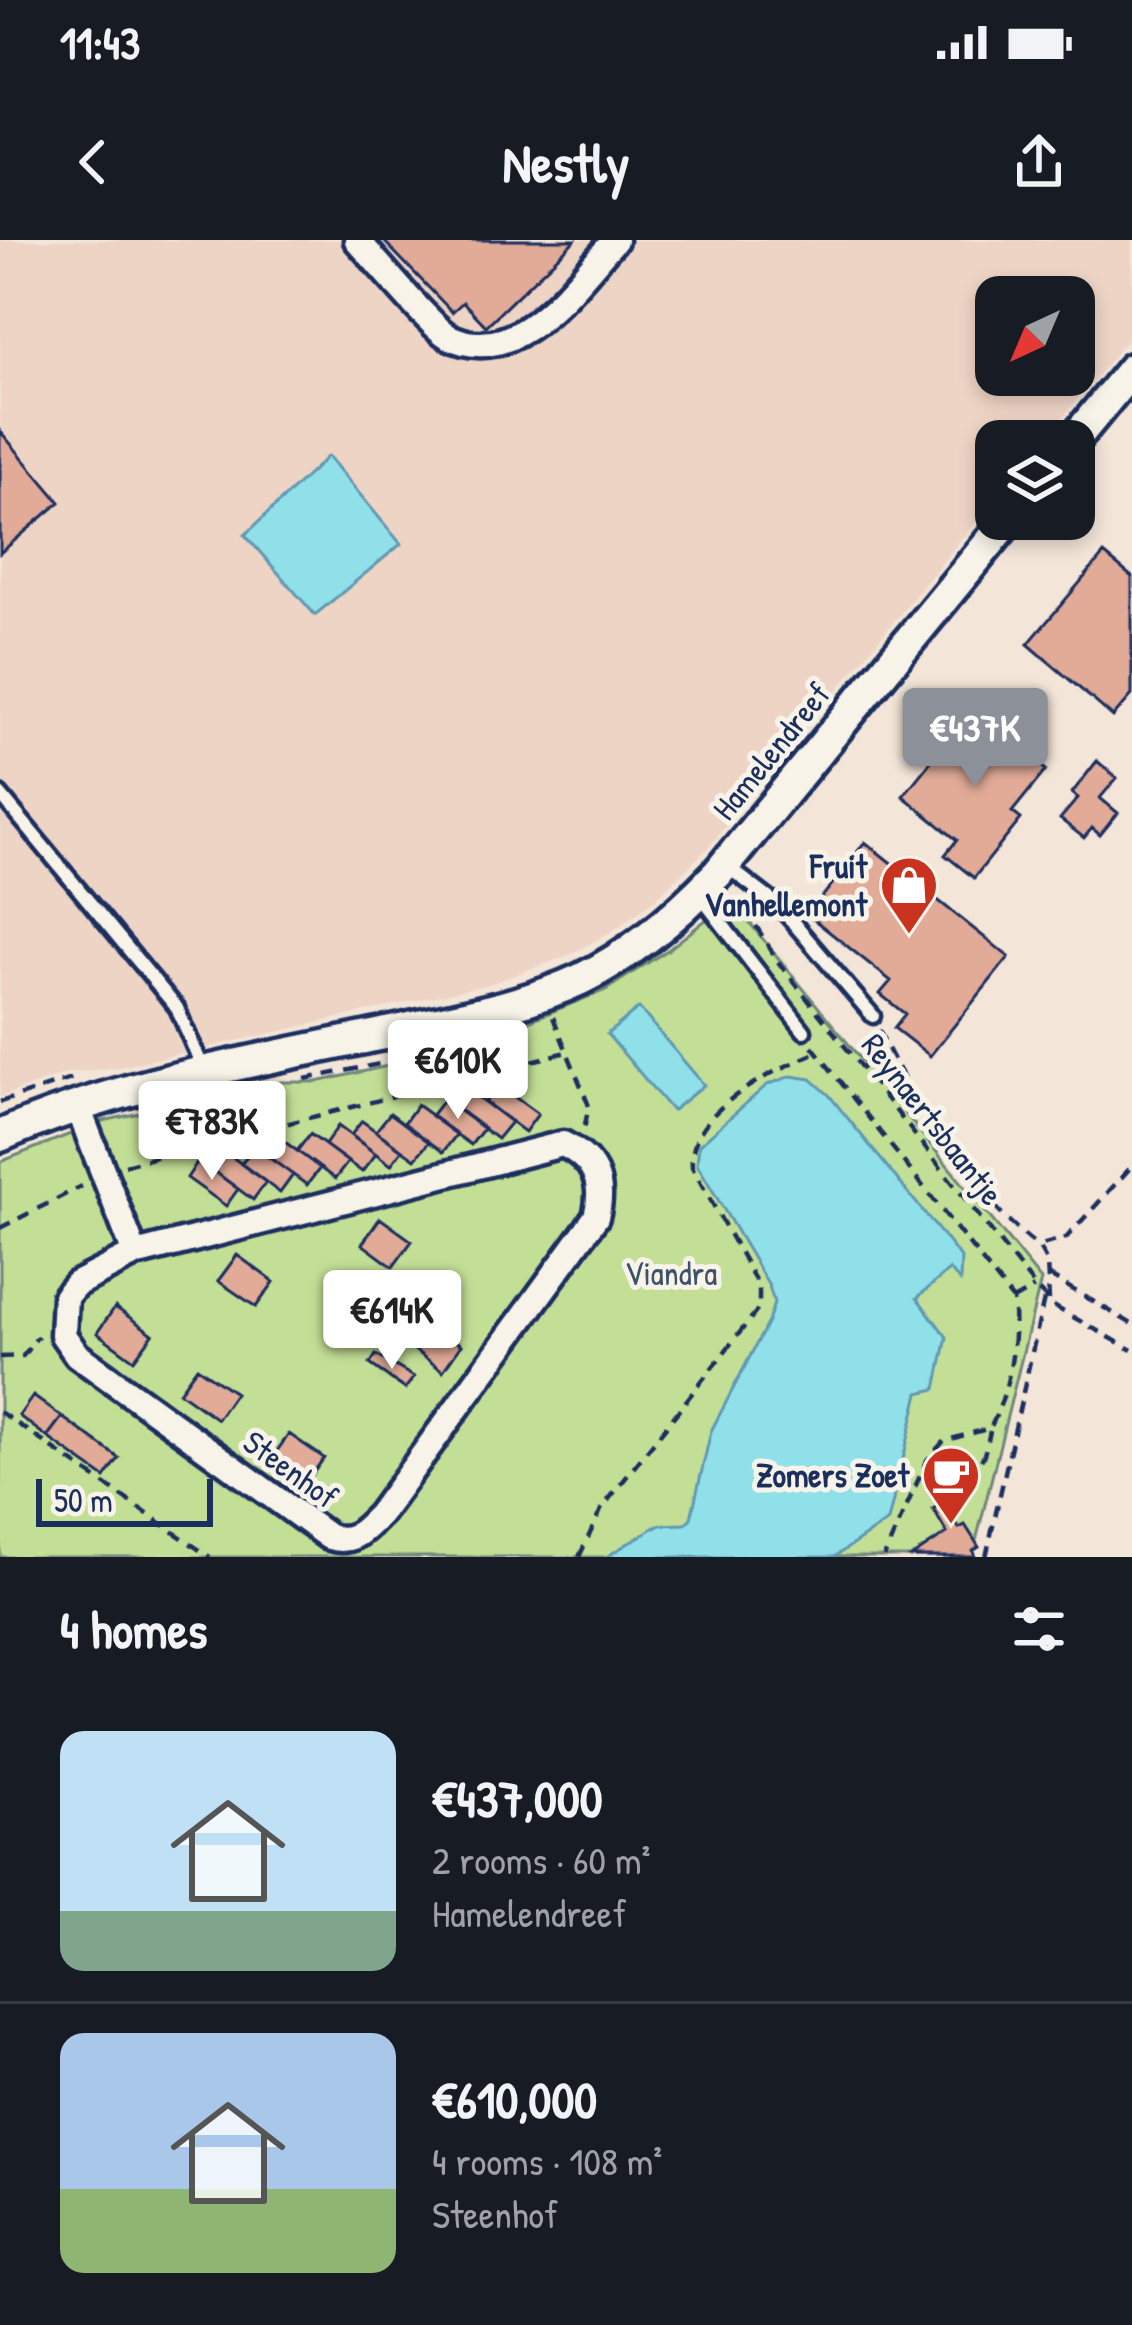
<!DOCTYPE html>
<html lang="en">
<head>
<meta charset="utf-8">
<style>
	body { margin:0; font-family:"Patrick Hand",sans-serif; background:#20242c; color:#f1f3f6; height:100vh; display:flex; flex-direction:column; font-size:45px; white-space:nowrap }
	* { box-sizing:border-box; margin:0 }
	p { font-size:39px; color:#9ea1a6 }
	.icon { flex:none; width:66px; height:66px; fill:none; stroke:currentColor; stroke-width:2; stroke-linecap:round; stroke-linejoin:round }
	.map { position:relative; height:1317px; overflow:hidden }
	.details { display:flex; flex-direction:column; background:#171b24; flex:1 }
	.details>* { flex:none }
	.needle { width:78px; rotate:224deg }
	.buttons { position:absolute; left:975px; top:36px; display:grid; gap:24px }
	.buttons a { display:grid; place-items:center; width:120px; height:120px; border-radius:24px; background:#171b24; box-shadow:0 6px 18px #0003; font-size:60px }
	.scale { position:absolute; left:36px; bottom:30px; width:177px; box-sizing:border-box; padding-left:12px; border:6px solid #1b2f5e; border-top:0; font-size:33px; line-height:42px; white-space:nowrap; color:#1b2f5e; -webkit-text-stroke:9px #f7f3e8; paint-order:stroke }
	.price { position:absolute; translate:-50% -102px; padding:0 27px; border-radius:12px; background:#fff; color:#222; font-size:39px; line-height:78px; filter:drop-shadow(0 3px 6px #0008) }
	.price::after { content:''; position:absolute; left:50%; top:72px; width:36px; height:27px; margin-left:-18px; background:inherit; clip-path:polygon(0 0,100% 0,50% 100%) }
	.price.selected { background:#8c9099; color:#fff }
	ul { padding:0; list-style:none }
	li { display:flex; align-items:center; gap:36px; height:300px; padding:0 60px }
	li+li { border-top:3px solid #363941 }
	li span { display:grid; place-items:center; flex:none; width:336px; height:240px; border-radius:24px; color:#555 }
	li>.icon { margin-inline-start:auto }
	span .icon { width:144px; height:144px; fill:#fffc; stroke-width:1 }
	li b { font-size:51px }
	h2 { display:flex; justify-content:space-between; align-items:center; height:144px; padding:0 60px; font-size:51px }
	.status { display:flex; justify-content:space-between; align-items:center; height:84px; padding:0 60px; background:#171b24; direction:ltr }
	.status svg { height:33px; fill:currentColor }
	header { display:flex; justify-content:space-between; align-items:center; height:156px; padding:0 60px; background:#171b24; font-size:54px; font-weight:800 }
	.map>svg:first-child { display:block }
	.built { fill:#eed4c5; fill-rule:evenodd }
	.green { fill:#c3df96; stroke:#6f877a; stroke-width:3 }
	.water { fill:#90e0ea; stroke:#6199b2; stroke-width:3 }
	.building { fill:#e2ab98; stroke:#1b2f5e; stroke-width:3 }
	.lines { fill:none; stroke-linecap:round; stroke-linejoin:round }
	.service-casing { stroke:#1b2f5e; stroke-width:21 }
	.minor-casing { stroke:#1b2f5e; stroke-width:33 }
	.tertiary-casing { stroke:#1b2f5e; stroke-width:39 }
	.path { stroke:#1b2f5e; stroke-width:4.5; stroke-dasharray:12 9; stroke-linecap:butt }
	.service { stroke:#f7f3e8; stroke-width:12 }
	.minor { stroke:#f7f3e8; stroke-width:24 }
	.tertiary { stroke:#f7f3e8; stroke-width:30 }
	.labels { text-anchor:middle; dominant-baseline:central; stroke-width:10; stroke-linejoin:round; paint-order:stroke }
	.street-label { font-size:33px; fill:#1b2f5e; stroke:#f7f3e8 }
	.poi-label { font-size:33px; font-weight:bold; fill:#1b2f5e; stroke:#f7f3e8; text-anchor:end }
	.park-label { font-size:33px; fill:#3d5269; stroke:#f7f3e8 }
</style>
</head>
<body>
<div class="status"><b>11:43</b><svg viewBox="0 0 49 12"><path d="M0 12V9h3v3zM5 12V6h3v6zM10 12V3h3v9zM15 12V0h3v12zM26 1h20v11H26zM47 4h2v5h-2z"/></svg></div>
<header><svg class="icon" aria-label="back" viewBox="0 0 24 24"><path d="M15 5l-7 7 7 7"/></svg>Nestly<svg class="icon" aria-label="share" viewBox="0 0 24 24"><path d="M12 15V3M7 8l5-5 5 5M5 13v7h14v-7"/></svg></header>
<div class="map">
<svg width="1132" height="1317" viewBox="0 0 1132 1317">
	<rect width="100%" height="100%" fill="#f3e5d8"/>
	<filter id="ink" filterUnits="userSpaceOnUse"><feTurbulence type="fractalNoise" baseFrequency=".00833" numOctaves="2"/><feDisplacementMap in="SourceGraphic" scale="24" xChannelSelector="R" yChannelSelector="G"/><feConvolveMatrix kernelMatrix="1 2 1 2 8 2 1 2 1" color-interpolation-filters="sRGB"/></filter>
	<g filter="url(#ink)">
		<!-- built -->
		<path class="built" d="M0,0H1132V94L1043,201H996V257L706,610L654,660L617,688L570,715L489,744L121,827L67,833L0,857ZM996,57H1074V135H996Z"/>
		<!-- green -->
		<path class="green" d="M731,660L1041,1040L972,1317H0V922L103,881L281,842H317L454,811L606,750L669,709Z"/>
		<!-- water -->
		<path class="water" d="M328,216L401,304L315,375L245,295Z
			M639,768L704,845L672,871L607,794Z
			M791,836L811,839L829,855L961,1018L960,1041L949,1030L917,1058L947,1097L936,1149L919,1153L888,1281L834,1317H606L658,1285L685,1284L691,1278L711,1191L768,1082L774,1063L769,1046L697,924L699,905L767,845Z"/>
		<!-- building -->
		<path class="building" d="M383,0H575L486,86L463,62L452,72Z
			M0,191L60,262L0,313Z
			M1104,314L1132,337V455L1113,477L1028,404Z
			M972,470L1046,530L1012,572L1021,579L974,638L945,615L957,600L903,556Z
			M1097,521L1117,538L1100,558L1118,573L1100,595L1092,588L1084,598L1060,579L1078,558L1072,553Z
			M865,602L1009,717L930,816L894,788L905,774L880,754L891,741L808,675Z
			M498,845L538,874L525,892L485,862Z
			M471,852L511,882L497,899L458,870Z
			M444,859L484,888L471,905L431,876Z
			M417,865L457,894L443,912L404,883Z
			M390,873L429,902L415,919L376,891Z
			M362,881L402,910L391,925L351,895Z
			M338,886L376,914L362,932L325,905Z
			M310,894L348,922L335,939L297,911Z
			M281,899L320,928L307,945L268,917Z
			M254,906L293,935L280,953L241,924Z
			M227,913L266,942L253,960L214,931Z
			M199,920L238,949L226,966L187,938Z
			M380,978L412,1001L393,1027L362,1004Z
			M237,1015L274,1042L256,1067L218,1041Z
			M115,1067L153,1094L134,1120L97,1093Z
			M424,1078L461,1105L443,1131L406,1104Z
			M376,1115L414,1137L405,1149L370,1124Z
			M197,1127L235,1153L217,1179L179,1152Z
			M33,1156L62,1177L47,1197L19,1176Z
			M62,1177L119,1218L105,1238L47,1197Z
			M289,1194L324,1218L306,1243L272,1218Z
			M948,1259L952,1263L946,1268L959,1288L965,1285L979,1307L973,1311L975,1317H911L947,1293L933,1269Z"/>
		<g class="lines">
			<!-- service casing -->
			<g class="service-casing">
				<path id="service" d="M0,554L177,768L205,833
					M728,627L779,666L873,776
					M699,654L804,791"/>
			</g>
			<!-- minor casing -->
			<g class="minor-casing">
				<path id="minor" d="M357,0C375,19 431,87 448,96C517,132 576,41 615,0
					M77,865L135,1014
					M563,904C595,920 605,942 596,977L379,1275C363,1291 353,1304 329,1297L77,1115L63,1095L65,1057L76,1044L135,1014Z"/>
			</g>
			<!-- tertiary casing -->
			<g class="tertiary-casing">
				<path id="tertiary" d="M1073,201L1132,129
					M0,896C125,841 264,820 397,791C459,777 524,766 581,739C633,714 679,674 718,633L1009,279"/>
			</g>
			<!-- path -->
			<path class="path" d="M750,666L753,681L779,723L1035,1047L1055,1067L1132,1110
				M553,777L589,866L584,889
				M879,790C907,852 983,968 1038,1006
				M812,806L1013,1060C1018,1099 1009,1153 990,1188L944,1201L927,1220L884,1317
				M305,839L399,820
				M0,862L74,838
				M125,925L567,812
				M0,988L82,946
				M1048,1035L1132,1084
				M1013,1060L1034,1048
				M1049,1061L1047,1022L1038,1006L1066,998L1132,926
				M0,1117L23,1116L38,1096
				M0,1172L210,1317
				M935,1214L950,1235C980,1239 985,1215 990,1191
				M579,1317L602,1268L759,1068V1047L692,927C687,871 770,832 815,813
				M986,1317L1044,1059"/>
			<!-- service -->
			<use href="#service" class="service"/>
			<!-- minor -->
			<use href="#minor" class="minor"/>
			<!-- tertiary -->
			<use href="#tertiary" class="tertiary"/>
		</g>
	</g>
	<!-- icons -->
	<defs>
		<g id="shop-pin" transform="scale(3)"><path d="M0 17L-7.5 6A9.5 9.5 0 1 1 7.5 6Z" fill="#c8321e" stroke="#f7f3e8"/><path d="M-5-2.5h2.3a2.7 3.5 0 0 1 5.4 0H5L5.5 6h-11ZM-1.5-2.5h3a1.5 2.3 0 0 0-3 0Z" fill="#fff"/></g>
		<g id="cafe-pin" transform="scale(3)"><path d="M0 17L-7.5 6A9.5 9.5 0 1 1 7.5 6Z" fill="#c8321e" stroke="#f7f3e8"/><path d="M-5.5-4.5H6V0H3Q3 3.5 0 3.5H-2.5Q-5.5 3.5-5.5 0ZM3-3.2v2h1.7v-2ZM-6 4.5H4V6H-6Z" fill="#fff"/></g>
	</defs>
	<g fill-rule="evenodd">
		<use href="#shop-pin" x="909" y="645"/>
		<use href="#cafe-pin" x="951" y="1235"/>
	</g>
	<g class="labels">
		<!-- street labels -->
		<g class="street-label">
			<text transform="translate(771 511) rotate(-51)">Hamelendreef</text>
			<text transform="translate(933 879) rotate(52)">Reynaertsbaantje</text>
			<text transform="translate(291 1229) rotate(36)">Steenhof</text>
		</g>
		<!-- poi labels -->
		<g class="poi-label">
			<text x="867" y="626">Fruit<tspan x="867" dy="38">Vanhellemont</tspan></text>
			<text x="909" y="1235">Zomers Zoet</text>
		</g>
		<!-- park labels -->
		<g class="park-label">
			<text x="671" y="1033">Viandra</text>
		</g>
	</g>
</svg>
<div class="buttons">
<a><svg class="needle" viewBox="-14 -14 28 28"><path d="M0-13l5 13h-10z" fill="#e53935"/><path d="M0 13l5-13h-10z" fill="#9ea1a6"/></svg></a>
<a><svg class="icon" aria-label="layers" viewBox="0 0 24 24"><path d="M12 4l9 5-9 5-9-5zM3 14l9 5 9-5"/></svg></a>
</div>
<div class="scale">50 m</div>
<b class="price selected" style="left:975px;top:550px">€437K</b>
<b class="price" style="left:458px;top:882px">€610K</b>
<b class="price" style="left:212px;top:943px">€783K</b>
<b class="price" style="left:392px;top:1132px">€614K</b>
</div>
<section class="details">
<h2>4 homes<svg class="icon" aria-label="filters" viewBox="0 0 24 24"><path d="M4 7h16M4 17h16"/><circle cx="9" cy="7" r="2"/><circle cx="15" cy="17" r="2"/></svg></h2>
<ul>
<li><span style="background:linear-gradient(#bfe0f5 75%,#7fa58c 0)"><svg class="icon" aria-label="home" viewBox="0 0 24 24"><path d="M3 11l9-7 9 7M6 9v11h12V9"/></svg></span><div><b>€437,000</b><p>2 rooms · 60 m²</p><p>Hamelendreef</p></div></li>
<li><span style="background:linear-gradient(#a9c7e8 65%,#8fb573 0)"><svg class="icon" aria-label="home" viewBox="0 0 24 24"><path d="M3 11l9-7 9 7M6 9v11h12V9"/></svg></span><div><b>€610,000</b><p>4 rooms · 108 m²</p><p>Steenhof</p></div></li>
</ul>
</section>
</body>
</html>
